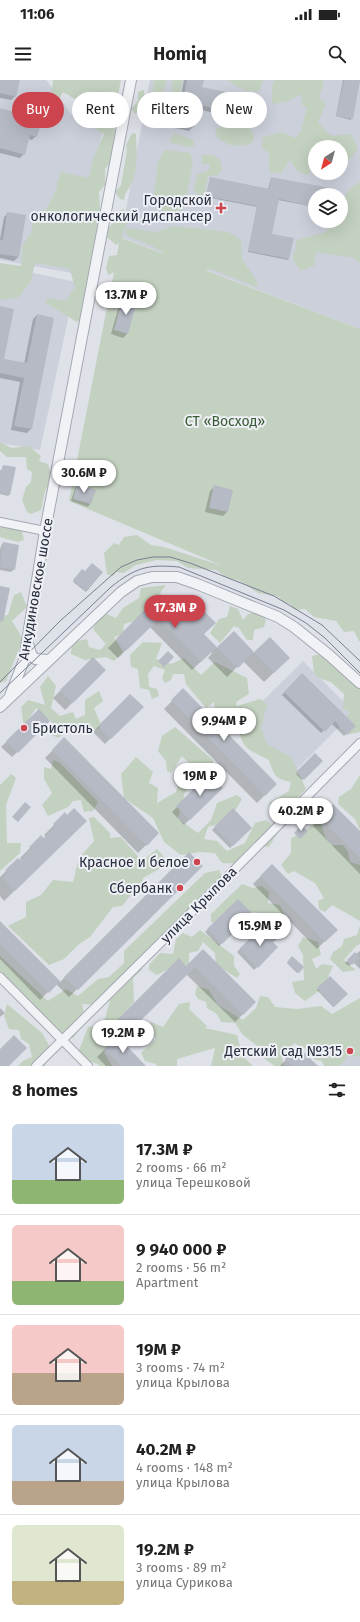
<!DOCTYPE html>
<html lang="en">
<head>
<meta charset="utf-8">
<style>
	body { margin:0; font-family:"Fira Sans",sans-serif; background:#f6f6f6; color:#222; height:100vh; display:flex; flex-direction:column; font-size:15px; white-space:nowrap }
	* { box-sizing:border-box; margin:0 }
	p { font-size:13px; color:#767676 }
	.icon { flex:none; width:22px; height:22px; fill:none; stroke:currentColor; stroke-width:2; stroke-linecap:round; stroke-linejoin:round }
	.map { position:relative; height:986px; overflow:hidden }
	.drawer { display:flex; flex-direction:column; background:#fff; flex:1 }
	.drawer>* { flex:none }
	.top-card { position:absolute; left:12px; top:12px; width:336px; height:36px; display:flex; gap:8px }
	.needle { width:26px; rotate:216deg }
	.fabs { position:absolute; left:308px; top:60px; display:grid; gap:8px }
	.fabs a { display:grid; place-items:center; width:40px; height:40px; border-radius:50%; background:#fff; box-shadow:0 4px 16px #0002; font-size:20px }
	.price { position:absolute; translate:-50% -34px; padding:0 9px; border-radius:14px; background:#fff; color:#222; font-size:13px; line-height:26px; filter:drop-shadow(0 1px 2px #0008) }
	.price::after { content:''; position:absolute; left:50%; top:24px; width:12px; height:9px; margin-left:-6px; background:inherit; clip-path:polygon(0 0,100% 0,50% 100%) }
	.price.selected { background:#cc444d; color:#fff }
	ul { padding:0; list-style:none }
	li { display:flex; align-items:center; gap:12px; height:100px; padding:0 12px }
	li+li { border-top:1px solid #e0e0e0 }
	li span { display:grid; place-items:center; flex:none; width:112px; height:80px; border-radius:6px; color:#555 }
	li>.icon { margin-inline-start:auto }
	span .icon { width:48px; height:48px; fill:#fffc; stroke-width:1 }
	li b { font-size:17px }
	h2 { display:flex; justify-content:space-between; align-items:center; height:48px; padding:0 12px; font-size:17px }
	.pill { padding:0 14px; border-radius:18px; background:#fff; box-shadow:0 4px 16px #0002; font-size:14px; line-height:36px }
	.pill.selected { background:#cc444d; color:#fff }
	.status { display:flex; justify-content:space-between; align-items:center; height:28px; padding:0 20px; background:#fff; direction:ltr }
	.status svg { height:11px; fill:currentColor }
	header { display:flex; justify-content:space-between; align-items:center; height:52px; padding:0 12px; background:#fff; font-size:18px; font-weight:700 }
	.map>svg:first-child { display:block }
	.built { fill:#ccd0da; fill-rule:evenodd }
	.green { fill:#c3d1c0 }
	.shadow { fill:#0003 }
	.building { fill:#b6bac4 }
	.lines { fill:none; stroke-linecap:round; stroke-linejoin:round }
	.minor-casing { stroke:#a4a8b2; stroke-width:10 }
	.tertiary-casing { stroke:#a4a8b2; stroke-width:12 }
	.minor { stroke:#f1f2f6; stroke-width:8 }
	.tertiary { stroke:#f1f2f6; stroke-width:10 }
	.tram { stroke:#787f91; stroke-width:1 }
	.poi-dot { fill:#cc444d; stroke:#eef0f5; stroke-width:1.5 }
	.labels { text-anchor:middle; dominant-baseline:central; stroke-width:4; stroke-linejoin:round; paint-order:stroke }
	.poi-label { font-size:14px; fill:#282e3e; stroke:#eef0f5; text-anchor:end }
	.park-label { font-size:14px; fill:#395a35; stroke:#eef0f5 }
	.street-label { font-size:14px; fill:#282e3e; stroke:#eef0f5 }
</style>
</head>
<body>
<div class="status"><b>11:06</b><svg viewBox="0 0 49 12"><path d="M0 12V9h3v3zM5 12V6h3v6zM10 12V3h3v9zM15 12V0h3v12zM26 1h20v11H26zM47 4h2v5h-2z"/></svg></div>
<header><svg class="icon" aria-label="menu" viewBox="0 0 24 24"><path d="M4 6h16M4 12h16M4 18h16"/></svg>Homiq<svg class="icon" aria-label="search" viewBox="0 0 24 24"><circle cx="10" cy="10" r="6"/><path d="M15 15l6 6"/></svg></header>
<div class="map">
<svg width="360" height="986" viewBox="0 0 360 986">
	<rect width="100%" height="100%" fill="#dee1e8"/>
	<!-- built -->
	<path class="built" d="M0,0H46L71,34L104,42L77,194L0,180Z
		M150,0H360V249L121,157ZM315,67H341V93H315ZM315,115H341V141H315Z
		M0,186L76,202L40,370L0,363Z
		M303,581L354,632L291,695L244,648L246,637Z
		M350,966L360,976V986H334Z"/>
	<!-- green -->
	<path class="green" d="M53,0H121L118,15L87,26L63,12L55,26L50,24Z
		M154,0H165L167,2L160,19L152,18Z
		M173,0H183L180,13L175,16L171,11Z
		M228,0H263L260,11C249,14 237,8 228,0Z
		M274,0H322L324,2L319,18L326,24L318,42L331,56L351,54L358,69L341,90V67H315V86L307,95L298,92L290,80L281,93L269,92V73L262,68L263,57L282,52L295,58L301,51L307,27L302,25L301,14L286,22L272,24V8Z
		M144,10V28L135,34L131,29L138,21V12Z
		M112,27L116,28V41L111,82L105,89V105L99,112L100,129L81,238L77,242L46,223L47,218L65,221L75,208L70,189L35,183L31,201L19,217L0,220V183L21,186L23,164L31,154L35,132L46,130L57,108V102L61,92L89,98L93,79L104,54L90,45L91,40L104,39Z
		M225,45L251,49L254,58L251,64C234,67 230,67 217,57L215,49Z
		M132,53L136,54C137,69 138,85 133,100C131,107 125,111 124,120L120,119L115,112L121,105L127,71L126,65Z
		M175,54L193,60L195,66L187,67L172,63L170,59Z
		M165,70L190,73L193,81L185,126L178,134L160,130L153,121L158,82Z
		M202,75H213L220,80L222,89L218,95L208,96L205,112L202,117L197,115L194,108L197,94L208,91L210,84H201Z
		M360,102V184L355,178L316,172L314,186L301,191L293,180L297,160L326,152L332,141H341C341,123 343,111 360,102Z
		M123,129L131,135L123,152L122,158L164,174C155,164 137,162 125,154L127,148L156,152L174,146L228,152L241,160L242,179L258,203L256,207L212,189L205,190L360,249V561H359L354,551L344,552L336,541L314,537L305,529L295,530L290,524L283,522L279,517L258,513L238,500L229,499L216,490L188,488L177,481L157,480L136,485L124,493L116,492L113,496L107,494L104,473L114,463L119,465L124,457L137,455L151,465L164,467L223,486L69,421L114,192L108,195L106,188L109,176L117,175L119,163L116,165L106,156L109,147L116,140V133Z
		M0,362L12,368L29,366L41,376L39,381L48,384L52,398L45,411L41,430L31,434L27,432L22,420L26,407L31,402L32,392L27,389L26,377H7L0,371Z
		M0,445L22,451L24,460L18,462L0,457Z
		M166,505L160,513L165,518L160,529L147,524L138,540L124,544L123,554L114,557L123,572L114,581L106,577L85,580L71,574L72,562L87,559L89,567L100,570L106,564L93,549L99,538L107,534L116,538L123,528L139,518L141,508Z
		M21,512L27,527L12,541L23,559L6,601L0,603V536L8,535L14,515Z
		M230,526L238,529L243,540L248,534L258,531L266,540L264,547L254,550L253,560H247L239,548L234,546L220,563L210,553L219,539L227,537Z
		M143,562L162,563L156,579L171,584L184,578L201,595L215,582L247,598L249,614L236,622L237,626L260,619L267,624L261,648L267,664L291,677L306,709L297,718L296,726L291,730L271,731L269,723L289,711L291,702C275,699 274,695 269,680C246,668 242,670 238,643L223,639L215,632L214,622L206,628L186,604L184,594H173L171,600L165,603L162,598L165,590L154,586L148,594L149,607L157,609L159,616L152,619L149,610L140,608L138,589L131,587L130,575Z
		M326,573L360,605V652L350,654L344,652L342,643L350,633L343,628L344,614L331,602L319,598L314,593L312,576Z
		M48,596L56,606L51,628L60,636L73,632L76,639L85,635V620L99,611L103,621L94,628L102,647L88,653L75,646L58,658L50,654L56,646L36,628L24,647L21,627L28,620L45,625L40,607Z
		M175,647L213,680L215,692H202L185,712L178,739L198,753L211,740L217,723L237,715L242,719L229,741L208,747L204,759L217,761L227,771L245,763L255,743L266,740L279,750L269,767L251,765L247,784L222,783L215,773L200,772L181,775L164,762L153,738L124,718L121,694L136,677L153,692L149,703L158,708L157,723L176,712L180,698L194,688L182,676L171,693L167,691L166,681L158,671L162,656Z
		M53,680L59,682L98,722L93,731L84,732L81,720L73,721L68,727L48,736L42,725L52,713L44,699V687L51,689Z
		M11,694L16,698L6,725L7,763H21L20,773L0,791V705Z
		M360,695V750L355,739L338,724L339,717L351,709Z
		M94,737L110,753V758L121,757L142,781L157,769L166,779L161,788L143,798V810L134,811L122,826L113,827L90,857L78,865L64,879L49,885L8,846L26,837V822L41,815L53,800L73,802L79,778L94,761L89,738Z
		M321,743L326,759L331,765H343L348,772L350,782L360,785V841L332,825L325,832L319,829L318,821L324,818L315,803L294,791L288,794L281,785L291,773V758L302,753L313,744Z
		M219,790L225,803L214,814L202,815L201,829L179,840L170,860L146,881L141,891L133,898L134,922L112,946L113,959L104,972L112,986H99L98,984L76,978L88,947L103,945L110,921L100,925L82,924L86,941L73,958L45,947L37,937L18,922L14,912L0,900V876L48,921L66,909L78,916L98,899L109,897L124,883V871L205,793Z
		M242,804L253,808L262,806L269,812L268,823L280,825L287,840L282,841L281,846L273,844L270,834L251,832L216,843L211,842V834Z
		M360,846V864L356,866L344,880L356,890L343,892L330,879L333,872L342,866L344,859L357,855Z
		M200,850L234,876V886L240,894L237,898L216,885L215,873L203,862L198,871L189,873V885L174,886L157,895L149,890V885L160,873L173,874L176,859L183,853L192,857Z
		M303,857L318,862L321,875L312,879L316,889L322,884L333,886L323,908L305,921L295,913L292,902L304,900L303,875L298,866Z
		M197,906L209,910L218,925L243,940L256,928L260,916L268,917L275,927L297,929L321,926L332,934L360,918V977L348,975L340,986H324L322,981L315,980L310,971L294,963L282,978L284,986H275L259,975V967L243,955L235,943L221,942L217,934L207,928L206,922L198,919L195,914Z
		M190,922L189,929L207,946L205,948L237,955L242,975L253,986H211L215,968L177,979V986H157L156,984L145,981L141,973L156,959L148,945L151,942L163,947L179,924Z
		M7,924L42,953L50,967L45,986H18L23,981L32,977L29,964L21,959L19,950L9,949L4,936Z"/>
	<!-- shadow -->
	<path class="shadow" d="M0,0H19L15,16L11,20L0,18Z
		M184,0H203L201,7L250,36L246,40L197,29L193,47L189,51L170,47L172,35L178,31Z
		M343,0H360L351,40L336,36Z
		M0,29L36,56L32,60L28,59L24,74L20,78L0,73Z
		M211,98L268,109L271,98L328,115H315V127L278,120L271,155L289,179L288,180L248,172L257,127L206,117Z
		M8,133L18,177L14,181L0,178V159L4,137Z
		M124,218L136,222L127,254L123,258L111,254L120,222Z
		M0,227L3,279L24,284L33,239L37,235L53,238L31,349L27,353L11,350L20,302L0,298Z
		M3,386L9,415L8,416L0,414V391H1Z
		M77,405L94,410L90,424L88,427L71,421L75,408Z
		M214,407L227,432L223,436L205,432L210,411Z
		M3,463L14,489L11,492L0,490V470L1,466Z
		M83,490L85,492H102L86,512L73,502Z
		M148,528L160,539L203,554L217,568L234,552L254,573L270,558L289,578L264,602L243,581L227,597L208,578L212,573L211,572L192,590L150,547L118,578L108,568Z
		M93,578L105,590L65,630L53,618Z
		M302,594L354,646L344,656L331,643L321,653L282,615Z
		M183,610L276,704L257,723L164,629Z
		M130,615L142,627L105,664L93,652Z
		M39,630L49,641L12,677L1,667Z
		M64,659L158,753L138,773L45,678Z
		M315,675L321,681L302,700L296,694Z
		M209,696L221,708L184,745L172,732Z
		M333,726L360,753V794L313,746Z
		M233,730L250,748L230,768L212,750Z
		M67,736L86,741L4,821L0,816V797L18,779L20,782L22,780L20,778L41,757L44,759L46,757L44,755L54,745Z
		M189,773L201,786L69,917L56,904L40,920L0,879V842L60,902Z
		M272,785L336,850L317,869L253,804Z
		M238,820L252,834L219,866L205,852Z
		M264,846L272,862L277,867L254,890L237,872Z
		M203,870L255,922L235,942L186,894L120,960L145,986H106L97,977L114,960L106,952L179,880L186,887Z
		M360,871V889L353,882L349,886L345,883L355,873L356,874Z
		M292,878L303,887L297,893L287,883Z
		M330,897L346,914L333,927L317,910Z
		M0,928L5,933L0,937Z
		M297,968L316,986H280Z"/>
	<!-- building -->
	<path class="building" d="M0,0H20L16,17L0,13Z
		M187,0H204L202,7L255,18L251,36L199,25L194,47L173,43L176,29L181,30Z
		M344,0H360L353,39L336,36Z
		M0,28L42,40L37,57L30,55L25,75L0,68Z
		M210,97L269,109L271,97L330,108L329,115H315V127L279,119L272,154L294,158L289,179L248,171L257,126L206,116Z
		M7,132L26,135L19,177L0,174V160H3Z
		M123,217L137,221L128,254L114,250Z
		M0,226L14,229L4,279L27,283L37,234L54,238L32,349L14,346L24,298L0,293Z
		M3,385L16,387L10,415L0,413V390H2Z
		M77,404L96,410L91,424L73,419Z
		M214,405L233,410L228,432L209,428Z
		M3,462L19,465L15,490L0,487Z
		M92,483L103,492L87,511L73,500L82,489L85,491Z
		M0,506L10,508L3,542L0,541Z
		M179,520L185,526L187,525L193,531L195,529L201,535L205,532L216,543L204,554L217,567L201,582L159,539L127,570L116,559L148,526L160,538Z
		M234,551L254,572L238,588L217,567Z
		M270,557L290,578L274,593L254,572Z
		M168,571L174,577L164,587L158,581Z
		M93,577L106,590L73,623L60,610Z
		M302,593L356,646L347,655L335,641L325,652L284,612Z
		M183,608L277,704L265,716L171,620Z
		M130,614L144,627L111,659L98,646Z
		M39,629L50,641L18,673L6,661Z
		M64,657L159,753L147,766L52,670Z
		M315,673L323,681L304,700L296,692Z
		M209,694L223,708L190,740L176,726Z
		M25,722L31,727L18,742L12,737Z
		M333,724L360,751V778L320,738Z
		M74,728L87,741L15,811L2,798L8,793L5,790L18,778L20,780L32,769L29,767L41,755L44,758L55,747L53,744L65,732L67,735Z
		M233,728L252,748L233,766L214,747Z
		M302,745L308,751L300,759L294,753Z
		M189,772L203,786L78,910L64,897Z
		M272,784L338,850L325,862L260,796Z
		M238,819L253,834L222,864L207,849Z
		M0,841L60,901L49,913L0,864Z
		M264,845L277,859L273,862L278,867L258,888L239,869Z
		M203,869L256,922L243,935L195,887L125,956L113,944L179,878L186,886Z
		M355,872L360,877L352,885L347,880Z
		M292,876L304,887L299,893L287,882Z
		M330,896L348,914L334,927L317,908Z
		M14,955L27,968L9,986H0V969Z
		M117,956L146,986H121L104,969Z
		M297,966L318,986H292L285,979Z"/>
	<g class="lines">
		<!-- minor casing -->
		<g class="minor-casing">
			<path id="minor" d="M0,442L45,451
				M0,897L88,986
				M36,986L229,795L360,663"/>
		</g>
		<!-- tertiary casing -->
		<g class="tertiary-casing">
			<path id="tertiary" d="M28,564L31,574L35,579L47,580
				M10,616L24,580L45,451L131,0
				M0,627L121,512L137,501L152,497H177L197,504L278,537L294,547L329,575L360,603"/>
		</g>
		<!-- minor -->
		<use href="#minor" class="minor"/>
		<!-- tertiary -->
		<use href="#tertiary" class="tertiary"/>
		<!-- tram -->
		<path class="tram" d="M0,602L60,541L121,487L137,480L153,477H170L190,483L274,516L322,545L360,581
			M0,613L111,507C135,488 147,484 179,487L284,530L306,543L325,558L360,593"/>
	</g>
	<!-- markers -->
	<g class="poi-dot">
		<path d="M219 122h4v4h4v4h-4v4h-4v-4h-4v-4h4z"/>
		<circle cx="24" cy="648" r="4"/>
		<circle cx="197" cy="782" r="4"/>
		<circle cx="180" cy="808" r="4"/>
		<circle cx="350" cy="971" r="4"/>
	</g>
	<g class="labels">
		<!-- poi labels -->
		<g class="poi-label">
			<text x="212" y="120">Городской<tspan x="212" dy="16">онкологический диспансер</tspan></text>
			<text x="32" y="648" text-anchor="start">Бристоль</text>
			<text x="189" y="782">Красное и белое</text>
			<text x="172" y="808">Сбербанк</text>
			<text x="342" y="971">Детский сад №315</text>
		</g>
		<!-- park labels -->
		<g class="park-label">
			<text x="225" y="341">СТ «Восход»</text>
		</g>
		<!-- street labels -->
		<g class="street-label">
			<text transform="translate(36 509) rotate(-80)">Анкудиновское шоссе</text>
			<text transform="translate(199 825) rotate(-45)">улица Крылова</text>
		</g>
	</g>
</svg>
<div class="fabs">
<a><svg class="needle" viewBox="-14 -14 28 28"><path d="M0-13l5 13h-10z" fill="#e53935"/><path d="M0 13l5-13h-10z" fill="#767676"/></svg></a>
<a><svg class="icon" aria-label="layers" viewBox="0 0 24 24"><path d="M12 4l9 5-9 5-9-5zM3 14l9 5 9-5"/></svg></a>
</div>
<b class="price" style="left:126px;top:236px">13.7M ₽</b>
<b class="price" style="left:84px;top:414px">30.6M ₽</b>
<b class="price selected" style="left:175px;top:549px">17.3M ₽</b>
<b class="price" style="left:224px;top:662px">9.94M ₽</b>
<b class="price" style="left:200px;top:717px">19M ₽</b>
<b class="price" style="left:301px;top:752px">40.2M ₽</b>
<b class="price" style="left:260px;top:867px">15.9M ₽</b>
<b class="price" style="left:123px;top:974px">19.2M ₽</b>
<div class="top-card">
<a class="pill selected">Buy</a>
<a class="pill">Rent</a>
<a class="pill">Filters</a>
<a class="pill">New</a>
</div>
</div>
<section class="drawer">
<h2>8 homes<svg class="icon" aria-label="filters" viewBox="0 0 24 24"><path d="M4 7h16M4 17h16"/><circle cx="9" cy="7" r="2"/><circle cx="15" cy="17" r="2"/></svg></h2>
<ul>
<li><span style="background:linear-gradient(#c9d6e8 70%,#8fb573 0)"><svg class="icon" aria-label="home" viewBox="0 0 24 24"><path d="M3 11l9-7 9 7M6 9v11h12V9"/></svg></span><div><b>17.3M ₽</b><p>2 rooms · 66 m²</p><p>улица Терешковой</p></div></li>
<li><span style="background:linear-gradient(#f6c9c9 70%,#8fb573 0)"><svg class="icon" aria-label="home" viewBox="0 0 24 24"><path d="M3 11l9-7 9 7M6 9v11h12V9"/></svg></span><div><b>9 940 000 ₽</b><p>2 rooms · 56 m²</p><p>Apartment</p></div></li>
<li><span style="background:linear-gradient(#f6c9c9 60%,#b9a48a 0)"><svg class="icon" aria-label="home" viewBox="0 0 24 24"><path d="M3 11l9-7 9 7M6 9v11h12V9"/></svg></span><div><b>19M ₽</b><p>3 rooms · 74 m²</p><p>улица Крылова</p></div></li>
<li><span style="background:linear-gradient(#c9d6e8 70%,#b9a48a 0)"><svg class="icon" aria-label="home" viewBox="0 0 24 24"><path d="M3 11l9-7 9 7M6 9v11h12V9"/></svg></span><div><b>40.2M ₽</b><p>4 rooms · 148 m²</p><p>улица Крылова</p></div></li>
<li><span style="background:linear-gradient(#dfe7d0 70%,#c2b280 0)"><svg class="icon" aria-label="home" viewBox="0 0 24 24"><path d="M3 11l9-7 9 7M6 9v11h12V9"/></svg></span><div><b>19.2M ₽</b><p>3 rooms · 89 m²</p><p>улица Сурикова</p></div></li>
</ul>
</section>
</body>
</html>
